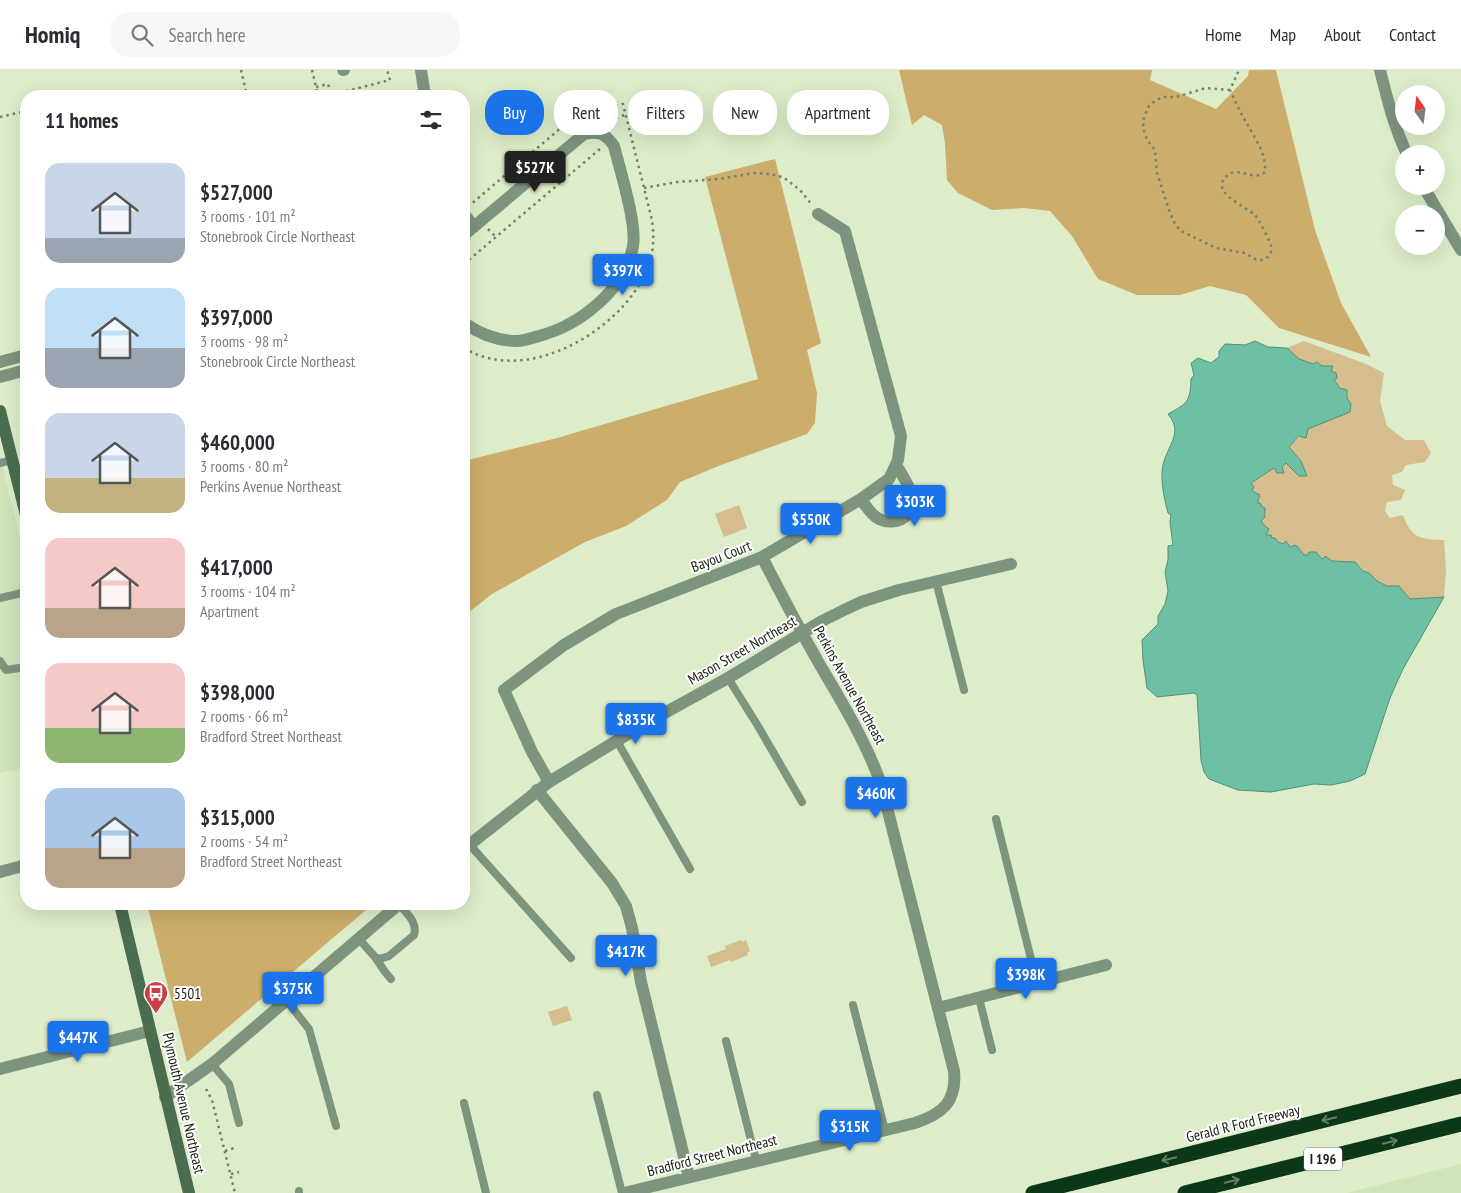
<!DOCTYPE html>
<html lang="en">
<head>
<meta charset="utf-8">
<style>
	body { margin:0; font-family:"PT Sans Narrow",sans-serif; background:#f7f7f7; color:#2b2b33; height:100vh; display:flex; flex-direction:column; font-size:19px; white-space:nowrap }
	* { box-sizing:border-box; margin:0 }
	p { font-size:16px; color:#7c7c81 }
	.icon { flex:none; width:28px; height:28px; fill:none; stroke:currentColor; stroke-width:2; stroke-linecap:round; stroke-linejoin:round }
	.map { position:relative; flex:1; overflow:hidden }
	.drawer { position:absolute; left:20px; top:20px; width:450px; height:820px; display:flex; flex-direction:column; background:#fff; border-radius:20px; box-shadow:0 5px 20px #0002 }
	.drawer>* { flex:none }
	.banner { position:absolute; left:485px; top:20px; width:475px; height:45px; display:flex; gap:10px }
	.needle { width:32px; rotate:346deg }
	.buttons { position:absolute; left:1395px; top:15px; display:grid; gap:10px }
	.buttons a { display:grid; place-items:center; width:50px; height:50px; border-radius:50%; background:#fff; box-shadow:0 5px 20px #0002; font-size:25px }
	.price { position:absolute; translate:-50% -42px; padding:0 11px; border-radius:5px; background:#1a73e8; color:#fff; font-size:16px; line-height:32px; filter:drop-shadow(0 1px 2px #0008) }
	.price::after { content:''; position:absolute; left:50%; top:30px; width:15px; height:11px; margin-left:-8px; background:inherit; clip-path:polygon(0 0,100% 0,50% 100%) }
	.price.current { background:#222; color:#fff }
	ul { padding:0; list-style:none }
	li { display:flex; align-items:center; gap:15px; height:125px; padding:0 25px }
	li span { display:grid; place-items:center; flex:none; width:140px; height:100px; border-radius:15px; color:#555 }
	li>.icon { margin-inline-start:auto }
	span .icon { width:60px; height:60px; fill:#fffc; stroke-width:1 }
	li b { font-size:21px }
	h2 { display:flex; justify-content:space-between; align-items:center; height:60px; padding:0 25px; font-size:21px }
	.tag { padding:0 18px; border-radius:20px; background:#fff; box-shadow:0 5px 20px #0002; font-size:18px; line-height:45px }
	.tag.current { background:#1a73e8; color:#fff }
	header { display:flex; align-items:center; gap:30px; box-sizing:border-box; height:70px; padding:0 25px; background:#fff; border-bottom:1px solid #e1e1e2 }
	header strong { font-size:24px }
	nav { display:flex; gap:28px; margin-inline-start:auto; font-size:18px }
	.search { width:350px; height:45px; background:#f7f7f7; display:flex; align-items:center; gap:12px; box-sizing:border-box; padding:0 18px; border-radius:20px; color:#7c7c81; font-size:19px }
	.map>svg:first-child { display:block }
	.built { fill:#d0e3b9 }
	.green { fill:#d5bd8d }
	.forest { fill:#ccad6b }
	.water { fill:#6dc0a3; stroke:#548f77 }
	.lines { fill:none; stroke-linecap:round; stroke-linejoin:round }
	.path { stroke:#778169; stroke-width:2.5; stroke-dasharray:2.5 4; stroke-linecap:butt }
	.lane { stroke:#7d947f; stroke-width:8 }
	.street { stroke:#7d947f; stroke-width:12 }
	.secondary { stroke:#4a6d4f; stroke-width:12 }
	.highway { stroke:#0c3817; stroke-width:15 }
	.oneway { stroke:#617e68 }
	.labels { text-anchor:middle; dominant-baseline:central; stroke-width:4; stroke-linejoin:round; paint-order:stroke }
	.shield { fill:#fff; stroke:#5d6158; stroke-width:1 }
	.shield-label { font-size:14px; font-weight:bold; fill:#181d11 }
	.street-label { font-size:15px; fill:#181d11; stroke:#fff }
	.poi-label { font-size:15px; fill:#181d11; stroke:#fff; text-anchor:start }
</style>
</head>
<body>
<header>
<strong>Homiq</strong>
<div class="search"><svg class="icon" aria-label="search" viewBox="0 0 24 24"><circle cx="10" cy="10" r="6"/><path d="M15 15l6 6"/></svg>Search here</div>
<nav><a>Home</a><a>Map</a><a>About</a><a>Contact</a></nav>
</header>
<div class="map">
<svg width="1461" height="1123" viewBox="0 0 1461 1123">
	<rect width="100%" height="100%" fill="#ddedc9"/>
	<!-- built -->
	<path class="built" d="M0,385L26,492V697L0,703Z
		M1461,1094V1123H1347Z"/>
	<!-- green -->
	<path class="green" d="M1304,271L1366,294L1384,303L1380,331L1387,356L1405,370H1424L1431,383L1425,392L1406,395L1402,402L1392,405L1393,415L1405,420L1401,430L1387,432L1385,441L1390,448L1403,445C1412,469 1420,469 1444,470L1446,500L1444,527L1410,529L1399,516H1387L1377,511L1369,503L1364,501L1355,492L1331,491L1325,486L1324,488L1322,489L1308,485H1303L1265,465V456L1261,451L1265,447L1266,443L1258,433V429L1260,427L1259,424H1257L1252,419L1250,414L1274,398L1284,403L1282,397L1286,393L1299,406H1307L1301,391L1289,377L1308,359L1347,328V320C1336,317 1335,312 1331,301C1321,296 1310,295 1300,290C1295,287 1291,282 1287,278Z
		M739,435L747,458L724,467L715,444Z
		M741,870L742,872L746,870L750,881L747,883L748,885L731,892L730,890L711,897L707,886L726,879L725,876Z
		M567,936L572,950L553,956L548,942Z"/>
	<!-- forest -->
	<path class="forest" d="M899,0H1152L1150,10L1216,39L1248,6L1249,0H1276L1315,160L1341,233L1371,287L1279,258L1246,225L1210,216L1180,225H1137L1098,209L1072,166L1050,141L1024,138L992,140L958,123L947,110L945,73L942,55L924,45L912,55Z
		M775,89L821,273L807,280L817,323L815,353L807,364L721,395L680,412L667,430L626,456L585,472L492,524L464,546V391L557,368L758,309L705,107Z
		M147,834H373L187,992Z"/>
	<!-- water -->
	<path class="water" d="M1255,271L1268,277L1287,278L1299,289L1313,294L1317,292L1322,296H1333L1331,301L1336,303L1337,308L1334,310L1340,318L1347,320V328L1351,334L1350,342L1308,359L1306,368L1299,366L1289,377L1301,391L1307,406H1299L1286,393L1282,397L1284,403H1277L1274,398L1251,413L1254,417L1252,420L1257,424H1259L1260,427L1258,429V433L1261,434L1262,437L1265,438V447L1261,451L1265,456L1269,459L1266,465H1271L1272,468H1275L1278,472L1283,474L1286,471L1290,477L1296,475L1304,485H1308L1309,482H1316L1322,489L1324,488L1325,486L1332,491L1355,492L1363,501L1369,503L1377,511L1387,516H1399L1410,529L1444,527L1403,599L1390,628L1365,704L1350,711L1331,715L1314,714L1271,722L1238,720L1209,709L1204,702L1201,690L1197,625L1194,623L1157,627L1147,618L1143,590L1142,570L1158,554V546L1165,534L1168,521L1165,502L1168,490V476L1173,475L1170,452L1171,445L1168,443C1164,427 1160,411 1163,395C1167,376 1184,363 1168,344C1188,333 1190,332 1191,309L1194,305L1191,293L1198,288L1211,293L1219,287V281L1225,274L1245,275Z"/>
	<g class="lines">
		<!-- path -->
		<path class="path" d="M241,0L247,26
			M312,0L318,26
			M316,17L328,14L331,25
			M1230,20L1206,18L1176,27H1164L1156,30L1149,36L1144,47L1143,58L1147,70L1155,80L1157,103L1170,143L1175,154L1181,161L1216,178L1245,183L1255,189L1262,190L1268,187L1271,182V176C1270,171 1258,148 1255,145C1245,136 1207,121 1228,105C1238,96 1254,112 1265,102C1267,84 1254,67 1246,52C1240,42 1235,31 1230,20L1239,0
			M327,26L390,10L387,0
			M0,47L26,41
			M603,51L625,45
			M644,118L677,112L719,109L755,103L769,104L783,107L800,120L812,135
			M488,159L496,167
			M464,194L600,79
			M464,278C526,316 619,262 646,202C654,185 655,164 651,146L623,34L575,46L470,135
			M206,1019L212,1030L235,1123
			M225,1081L234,1078
			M231,1104L239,1102"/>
		<!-- lane -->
		<path class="lane" d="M0,393L12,390
			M936,511L964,620
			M0,528L26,522
			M0,591L6,600L26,597
			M728,608L758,656L802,732
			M617,671L690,799
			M996,749L1037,913
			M469,774L571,888
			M358,868L375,887L380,889L389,886L414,865C418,852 406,843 399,834
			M375,887L385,902L391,909
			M979,928L992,980
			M287,931L309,959L336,1056
			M853,935L885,1060
			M726,971L756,1090
			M212,994L229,1014L239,1053
			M597,1025L622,1123
			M464,1033L486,1123
			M299,1121V1123"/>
		<!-- street -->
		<path class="street" d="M343,0H344
			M421,0L425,26
			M1380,0C1387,28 1394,57 1407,84
			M1423,116L1461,180
			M464,144L474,157
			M464,165L584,64C599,61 605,63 614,76C620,100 637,154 633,176C625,220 580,255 539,266C532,268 524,271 517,271C497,271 480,264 464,253
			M0,292L26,285
			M0,307L26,300
			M861,429C866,436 871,445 879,449C896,457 917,445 912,426C909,415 902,404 896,395
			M549,712L532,682L504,620L564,575L616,544L762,487L861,429L889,409L898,390L901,366L845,161L818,144
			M537,720L612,813L626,836L632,858L641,912L689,1107
			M464,779L549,712L641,656L728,608L822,551L842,541L861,532L899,520L1011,494
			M0,802L26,795
			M938,938L1106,895
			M0,999L150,961
			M165,1027L212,994L399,834
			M624,1123L915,1053C942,1044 957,1032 954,1001L881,714C866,672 843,634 820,595C800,560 781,524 762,487"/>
		<!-- secondary -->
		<path class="secondary" d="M0,341L26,445
			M120,834L189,1123"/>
		<!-- highway -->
		<path class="highway" d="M1033,1123L1461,1016
			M1185,1123L1461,1054"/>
	</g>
	<!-- one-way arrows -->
	<defs><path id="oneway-shaft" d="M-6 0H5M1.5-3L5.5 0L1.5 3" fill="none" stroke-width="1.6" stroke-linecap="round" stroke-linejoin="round" transform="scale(1.25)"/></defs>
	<g class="oneway">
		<use href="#oneway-shaft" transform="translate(1329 1049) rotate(166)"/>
		<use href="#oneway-shaft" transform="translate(1390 1072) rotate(-14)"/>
		<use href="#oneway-shaft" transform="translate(1169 1089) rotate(166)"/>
		<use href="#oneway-shaft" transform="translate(1232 1111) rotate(-14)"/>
	</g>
	<!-- icons -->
	<defs>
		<g id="bus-pin" transform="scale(1.25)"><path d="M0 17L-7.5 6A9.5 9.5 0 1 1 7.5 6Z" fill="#cc3d44" stroke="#fff"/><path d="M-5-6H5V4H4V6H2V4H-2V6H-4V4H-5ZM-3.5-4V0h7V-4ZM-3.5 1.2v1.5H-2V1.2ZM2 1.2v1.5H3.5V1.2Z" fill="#fff"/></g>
	</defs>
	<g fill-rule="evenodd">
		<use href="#bus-pin" x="156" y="923"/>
	</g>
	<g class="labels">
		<!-- shield labels -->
		<rect class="shield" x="1304" y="1077.5" width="38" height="23" rx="4"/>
		<g class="shield-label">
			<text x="1323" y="1089">I 196</text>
		</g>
		<!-- street labels -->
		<g class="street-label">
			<text transform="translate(721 486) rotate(-21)">Bayou Court</text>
			<text transform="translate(742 580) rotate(-30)">Mason Street Northeast</text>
			<text transform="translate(850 615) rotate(61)">Perkins Avenue Northeast</text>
			<text transform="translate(184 1033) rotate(77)">Plymouth Avenue Northeast</text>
			<text transform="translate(1243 1053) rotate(-14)">Gerald R Ford Freeway</text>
			<text transform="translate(712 1085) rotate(-14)">Bradford Street Northeast</text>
		</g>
		<!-- poi labels -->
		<g class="poi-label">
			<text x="174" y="923">5501</text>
		</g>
	</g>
</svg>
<div class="buttons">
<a><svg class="needle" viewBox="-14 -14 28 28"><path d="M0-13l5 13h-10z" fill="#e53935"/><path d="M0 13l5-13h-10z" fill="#7c7c81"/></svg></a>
<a>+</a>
<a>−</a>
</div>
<b class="price current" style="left:535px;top:123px">$527K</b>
<b class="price" style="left:623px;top:226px">$397K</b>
<b class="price" style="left:915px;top:457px">$303K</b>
<b class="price" style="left:811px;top:475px">$550K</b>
<b class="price" style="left:636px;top:675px">$835K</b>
<b class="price" style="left:876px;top:749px">$460K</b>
<b class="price" style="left:626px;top:907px">$417K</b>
<b class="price" style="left:1026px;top:930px">$398K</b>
<b class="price" style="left:293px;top:944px">$375K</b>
<b class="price" style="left:78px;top:993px">$447K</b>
<b class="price" style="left:850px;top:1082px">$315K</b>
<div class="banner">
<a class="tag current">Buy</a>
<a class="tag">Rent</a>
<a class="tag">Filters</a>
<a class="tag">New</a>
<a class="tag">Apartment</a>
</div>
<section class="drawer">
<h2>11 homes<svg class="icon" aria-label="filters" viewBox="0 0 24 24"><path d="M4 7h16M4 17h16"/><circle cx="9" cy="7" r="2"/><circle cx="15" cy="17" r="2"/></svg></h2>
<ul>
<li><span style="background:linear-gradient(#c9d6e8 75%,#9aa5b1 0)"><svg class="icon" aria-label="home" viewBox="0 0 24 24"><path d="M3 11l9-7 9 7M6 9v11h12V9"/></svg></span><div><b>$527,000</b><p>3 rooms · 101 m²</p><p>Stonebrook Circle Northeast</p></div></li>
<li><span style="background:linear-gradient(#bfe0f5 60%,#9aa5b1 0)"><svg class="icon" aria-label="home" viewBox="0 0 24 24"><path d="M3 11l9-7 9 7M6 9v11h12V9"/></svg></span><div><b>$397,000</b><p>3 rooms · 98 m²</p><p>Stonebrook Circle Northeast</p></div></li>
<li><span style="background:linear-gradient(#c9d6e8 65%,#c2b280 0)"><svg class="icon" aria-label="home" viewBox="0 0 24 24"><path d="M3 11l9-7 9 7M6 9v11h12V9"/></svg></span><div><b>$460,000</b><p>3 rooms · 80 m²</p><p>Perkins Avenue Northeast</p></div></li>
<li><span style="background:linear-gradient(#f6c9c9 70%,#b9a48a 0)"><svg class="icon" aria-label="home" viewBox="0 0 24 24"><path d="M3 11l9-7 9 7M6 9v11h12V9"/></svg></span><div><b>$417,000</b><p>3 rooms · 104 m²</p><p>Apartment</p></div></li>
<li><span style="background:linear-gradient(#f6c9c9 65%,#8fb573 0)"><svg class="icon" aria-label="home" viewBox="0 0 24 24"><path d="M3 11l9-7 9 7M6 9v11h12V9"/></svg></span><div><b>$398,000</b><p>2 rooms · 66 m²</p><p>Bradford Street Northeast</p></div></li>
<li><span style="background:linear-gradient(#a9c7e8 60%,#b9a48a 0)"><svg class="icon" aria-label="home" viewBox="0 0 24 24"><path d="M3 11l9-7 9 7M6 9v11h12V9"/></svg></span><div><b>$315,000</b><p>2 rooms · 54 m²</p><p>Bradford Street Northeast</p></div></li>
</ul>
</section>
</div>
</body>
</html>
